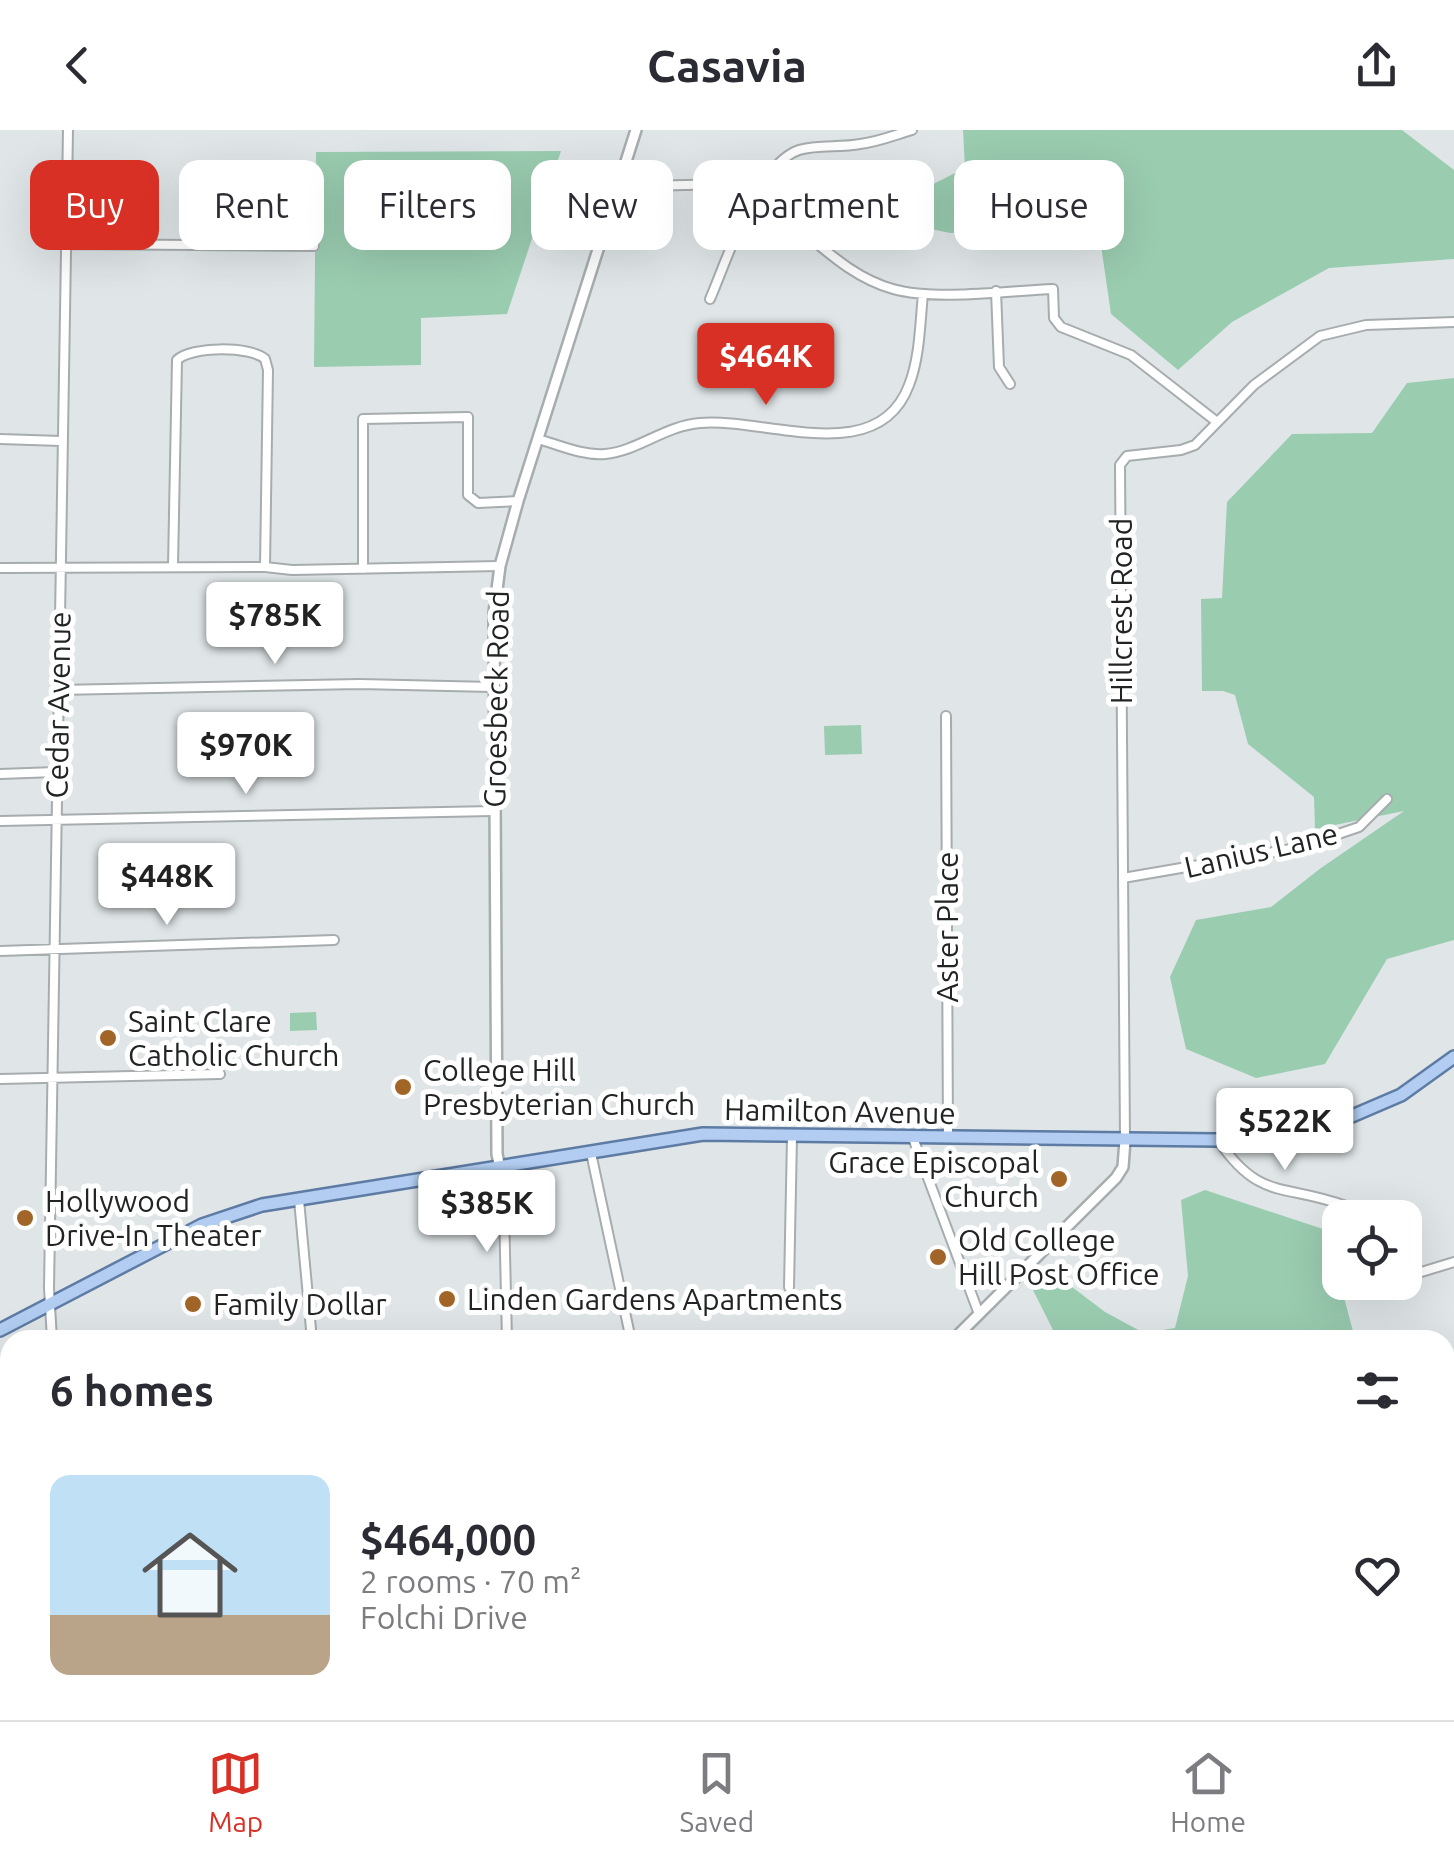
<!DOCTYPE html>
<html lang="en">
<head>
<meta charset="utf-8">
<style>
	body { margin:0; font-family:Ubuntu,sans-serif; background:#f2f2f3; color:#2b2b33; height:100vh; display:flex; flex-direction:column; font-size:38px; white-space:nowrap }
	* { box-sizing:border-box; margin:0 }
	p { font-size:32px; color:#7c7c81 }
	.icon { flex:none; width:55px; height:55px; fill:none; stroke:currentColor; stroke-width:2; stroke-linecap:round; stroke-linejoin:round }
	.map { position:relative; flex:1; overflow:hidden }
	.drawer { position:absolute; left:0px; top:1200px; width:1455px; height:390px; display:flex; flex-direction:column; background:#fff; border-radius:30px 30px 0 0; box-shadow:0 10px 40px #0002 }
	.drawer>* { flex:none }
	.guide { position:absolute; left:30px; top:30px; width:1395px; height:90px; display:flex; gap:20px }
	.controls { position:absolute; left:1322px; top:1070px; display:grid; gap:20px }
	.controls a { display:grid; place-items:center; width:100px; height:100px; border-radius:20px; background:#fff; box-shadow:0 10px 40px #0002; font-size:50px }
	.price { position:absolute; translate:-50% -85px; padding:0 22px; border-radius:10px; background:#fff; color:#222; font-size:32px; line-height:65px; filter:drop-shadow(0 2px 5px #0008) }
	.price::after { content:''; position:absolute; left:50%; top:60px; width:30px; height:22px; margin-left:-15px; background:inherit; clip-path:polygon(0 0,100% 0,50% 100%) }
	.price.on { background:#d93025; color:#fff }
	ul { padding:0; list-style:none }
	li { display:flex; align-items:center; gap:30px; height:250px; padding:0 50px }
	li+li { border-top:2px solid #e1e1e2 }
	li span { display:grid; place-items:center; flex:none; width:280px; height:200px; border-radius:20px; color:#555 }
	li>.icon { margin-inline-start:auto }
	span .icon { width:120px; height:120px; fill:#fffc; stroke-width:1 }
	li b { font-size:42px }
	h2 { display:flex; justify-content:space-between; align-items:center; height:120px; padding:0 50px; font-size:42px }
	.chip { padding:0 35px; border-radius:20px; background:#fff; box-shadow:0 10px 40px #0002; font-size:35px; line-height:90px }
	.chip.on { background:#d93025; color:#fff }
	header { display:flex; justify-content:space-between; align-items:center; height:130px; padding:0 50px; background:#fff; font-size:45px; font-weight:700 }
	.tab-bar { display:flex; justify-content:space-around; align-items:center; height:140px; border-top:2px solid #e1e1e2; background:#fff; font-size:28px; color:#7c7c81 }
	.tab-bar a { display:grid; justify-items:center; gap:5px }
	.tab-bar .on { color:#d93025 }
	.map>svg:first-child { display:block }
	.green { fill:#9accb0 }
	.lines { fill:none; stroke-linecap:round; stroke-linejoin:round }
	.minor-casing { stroke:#a7acae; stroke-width:12 }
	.tertiary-casing { stroke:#a7acae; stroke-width:14 }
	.primary-casing { stroke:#5d7ba3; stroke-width:16 }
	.minor { stroke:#fff; stroke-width:8 }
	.tertiary { stroke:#fff; stroke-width:9 }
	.primary { stroke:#b2cdf1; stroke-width:11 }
	.poi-dot { fill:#a16527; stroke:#fff; stroke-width:4 }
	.labels { text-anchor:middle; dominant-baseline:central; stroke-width:10; stroke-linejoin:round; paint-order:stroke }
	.street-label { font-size:30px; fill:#212324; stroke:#fff }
	.poi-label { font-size:30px; fill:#212324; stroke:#fff; text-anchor:start }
</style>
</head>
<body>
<header><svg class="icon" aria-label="back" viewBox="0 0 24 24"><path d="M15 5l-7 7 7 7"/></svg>Casavia<svg class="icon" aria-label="share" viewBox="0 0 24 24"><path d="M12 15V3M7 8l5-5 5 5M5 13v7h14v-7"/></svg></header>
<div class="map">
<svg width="1454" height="1590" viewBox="0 0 1454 1590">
	<rect width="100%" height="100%" fill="#e0e6e8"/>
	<!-- green -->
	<path class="green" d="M963,0H1402L1454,40V129L1329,138L1232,192L1178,240L1111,184L1098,95L950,103L870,86L965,38Z
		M561,21L507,184L421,188V235L314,237L316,22Z
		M1454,248V810L1387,829L1325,934L1256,948L1186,919L1170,847L1196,790L1271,777L1321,738L1404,681L1315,699L1314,667L1248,614L1235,565L1223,561H1202L1201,469L1222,468L1227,372L1292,304L1372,303L1407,253Z
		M861,595L862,624L825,625L824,596Z
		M316,882L317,900L290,901V883Z
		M1205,1060L1326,1100L1354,1205L1361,1210H1068L1053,1200L1032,1158L1055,1144L1105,1182L1144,1203L1175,1198L1188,1146L1181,1070Z
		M1445,1261L1454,1263V1472L1445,1469Z
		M793,1580H928L933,1590H784Z"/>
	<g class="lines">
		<!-- minor casing -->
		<g class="minor-casing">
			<path id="minor" d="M618,59C652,58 709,49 740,61C798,84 832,142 893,159C936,171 1007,161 1053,159L1054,188L1061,197L1131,225L1217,292
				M67,114L314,116
				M996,161L999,237L1010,254
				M710,169C727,130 757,34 799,20C818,14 840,18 860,14C878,12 895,5 912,0
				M0,309L61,311
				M538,309C559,315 583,326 605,324C638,321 664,296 700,293C765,287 878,339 909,255C920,227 920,193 923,164
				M173,436L177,230C191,216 251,216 265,229L268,240L265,437
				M0,438L265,437L292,440L500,436
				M363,439V289L468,287V365L478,373L518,371
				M58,560L360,554L492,557
				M946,586L948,1007
				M0,644L56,642
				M0,691L493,681
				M1123,748L1297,718L1359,697L1387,669
				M0,821L334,810
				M0,949L220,944
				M913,1008L979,1184
				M1125,1010L1120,335L1127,326L1181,320L1195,315L1254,255L1320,206L1366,195L1454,192
				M1218,1010C1260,1072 1284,1053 1346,1076L1349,1088
				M591,1023L631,1210
				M500,1038L504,1079L507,1210
				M299,1070L312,1210
				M1405,1147L1454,1132
				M789,1157L792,1007
				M52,1210L49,1158L68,0
				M346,1580V1590
				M0,1587L66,1585"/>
		</g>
		<!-- tertiary casing -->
		<g class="tertiary-casing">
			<path id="tertiary" d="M500,1038L497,1024L494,483L500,436L518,371L636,0
				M953,1210L1116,1048L1123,1037L1125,1010
				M686,1590L693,1580"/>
		</g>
		<!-- primary casing -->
		<g class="primary-casing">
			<path id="primary" d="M0,1200L202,1095L262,1075L703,1004L1218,1010L1352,986L1401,965L1454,927"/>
		</g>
		<!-- minor -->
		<use href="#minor" class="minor"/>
		<!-- tertiary -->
		<use href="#tertiary" class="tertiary"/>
		<!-- primary -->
		<use href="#primary" class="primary"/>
	</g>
	<!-- markers -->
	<g class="poi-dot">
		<circle cx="108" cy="908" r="10"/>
		<circle cx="403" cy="957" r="10"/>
		<circle cx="1059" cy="1049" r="10"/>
		<circle cx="25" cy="1088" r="10"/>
		<circle cx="938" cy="1127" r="10"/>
		<circle cx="447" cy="1169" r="10"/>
		<circle cx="193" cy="1174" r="10"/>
	</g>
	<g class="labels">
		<!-- street labels -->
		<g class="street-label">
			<text transform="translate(1121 481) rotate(-90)">Hillcrest Road</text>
			<text transform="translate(496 569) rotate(-89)">Groesbeck Road</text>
			<text transform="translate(58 575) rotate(-89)">Cedar Avenue</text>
			<text transform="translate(1261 720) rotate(-13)">Lanius Lane</text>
			<text transform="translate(947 797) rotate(-90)">Aster Place</text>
			<text transform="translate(840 981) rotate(1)">Hamilton Avenue</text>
		</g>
		<!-- poi labels -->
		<g class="poi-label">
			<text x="128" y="891">Saint Clare<tspan x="128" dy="34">Catholic Church</tspan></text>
			<text x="423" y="940">College Hill<tspan x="423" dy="34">Presbyterian Church</tspan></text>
			<text x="1039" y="1032" text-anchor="end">Grace Episcopal<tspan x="1039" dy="34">Church</tspan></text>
			<text x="45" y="1071">Hollywood<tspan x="45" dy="34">Drive-In Theater</tspan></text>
			<text x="958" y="1110">Old College<tspan x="958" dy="34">Hill Post Office</tspan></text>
			<text x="467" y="1169">Linden Gardens Apartments</text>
			<text x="213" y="1174">Family Dollar</text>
		</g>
	</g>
</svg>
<div class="controls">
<a><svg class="icon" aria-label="locate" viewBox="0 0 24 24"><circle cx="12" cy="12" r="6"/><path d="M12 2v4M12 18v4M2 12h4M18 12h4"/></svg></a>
</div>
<b class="price on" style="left:766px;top:278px">$464K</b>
<b class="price" style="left:275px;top:537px">$785K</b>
<b class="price" style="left:246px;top:667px">$970K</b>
<b class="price" style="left:167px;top:798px">$448K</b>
<b class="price" style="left:1285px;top:1043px">$522K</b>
<b class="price" style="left:487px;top:1125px">$385K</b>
<div class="guide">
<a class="chip on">Buy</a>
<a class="chip">Rent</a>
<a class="chip">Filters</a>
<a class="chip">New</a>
<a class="chip">Apartment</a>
<a class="chip">House</a>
</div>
<section class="drawer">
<h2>6 homes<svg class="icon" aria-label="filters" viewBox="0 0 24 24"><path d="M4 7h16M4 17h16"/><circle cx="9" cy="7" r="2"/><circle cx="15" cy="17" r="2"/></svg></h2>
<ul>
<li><span style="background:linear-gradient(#bfe0f5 70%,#b9a48a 0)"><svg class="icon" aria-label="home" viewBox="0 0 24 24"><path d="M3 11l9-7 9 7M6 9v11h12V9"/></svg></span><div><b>$464,000</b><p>2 rooms · 70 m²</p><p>Folchi Drive</p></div><svg class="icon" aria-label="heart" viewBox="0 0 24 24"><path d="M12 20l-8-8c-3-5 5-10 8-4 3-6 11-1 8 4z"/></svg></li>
</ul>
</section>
</div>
<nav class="tab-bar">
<a class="on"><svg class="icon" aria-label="map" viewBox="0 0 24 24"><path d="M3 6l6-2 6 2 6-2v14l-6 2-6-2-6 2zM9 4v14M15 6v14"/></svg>Map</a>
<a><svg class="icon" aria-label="saved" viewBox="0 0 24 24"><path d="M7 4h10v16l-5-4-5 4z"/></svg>Saved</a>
<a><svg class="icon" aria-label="home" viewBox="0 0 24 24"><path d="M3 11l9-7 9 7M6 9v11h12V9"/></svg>Home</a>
</nav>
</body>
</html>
